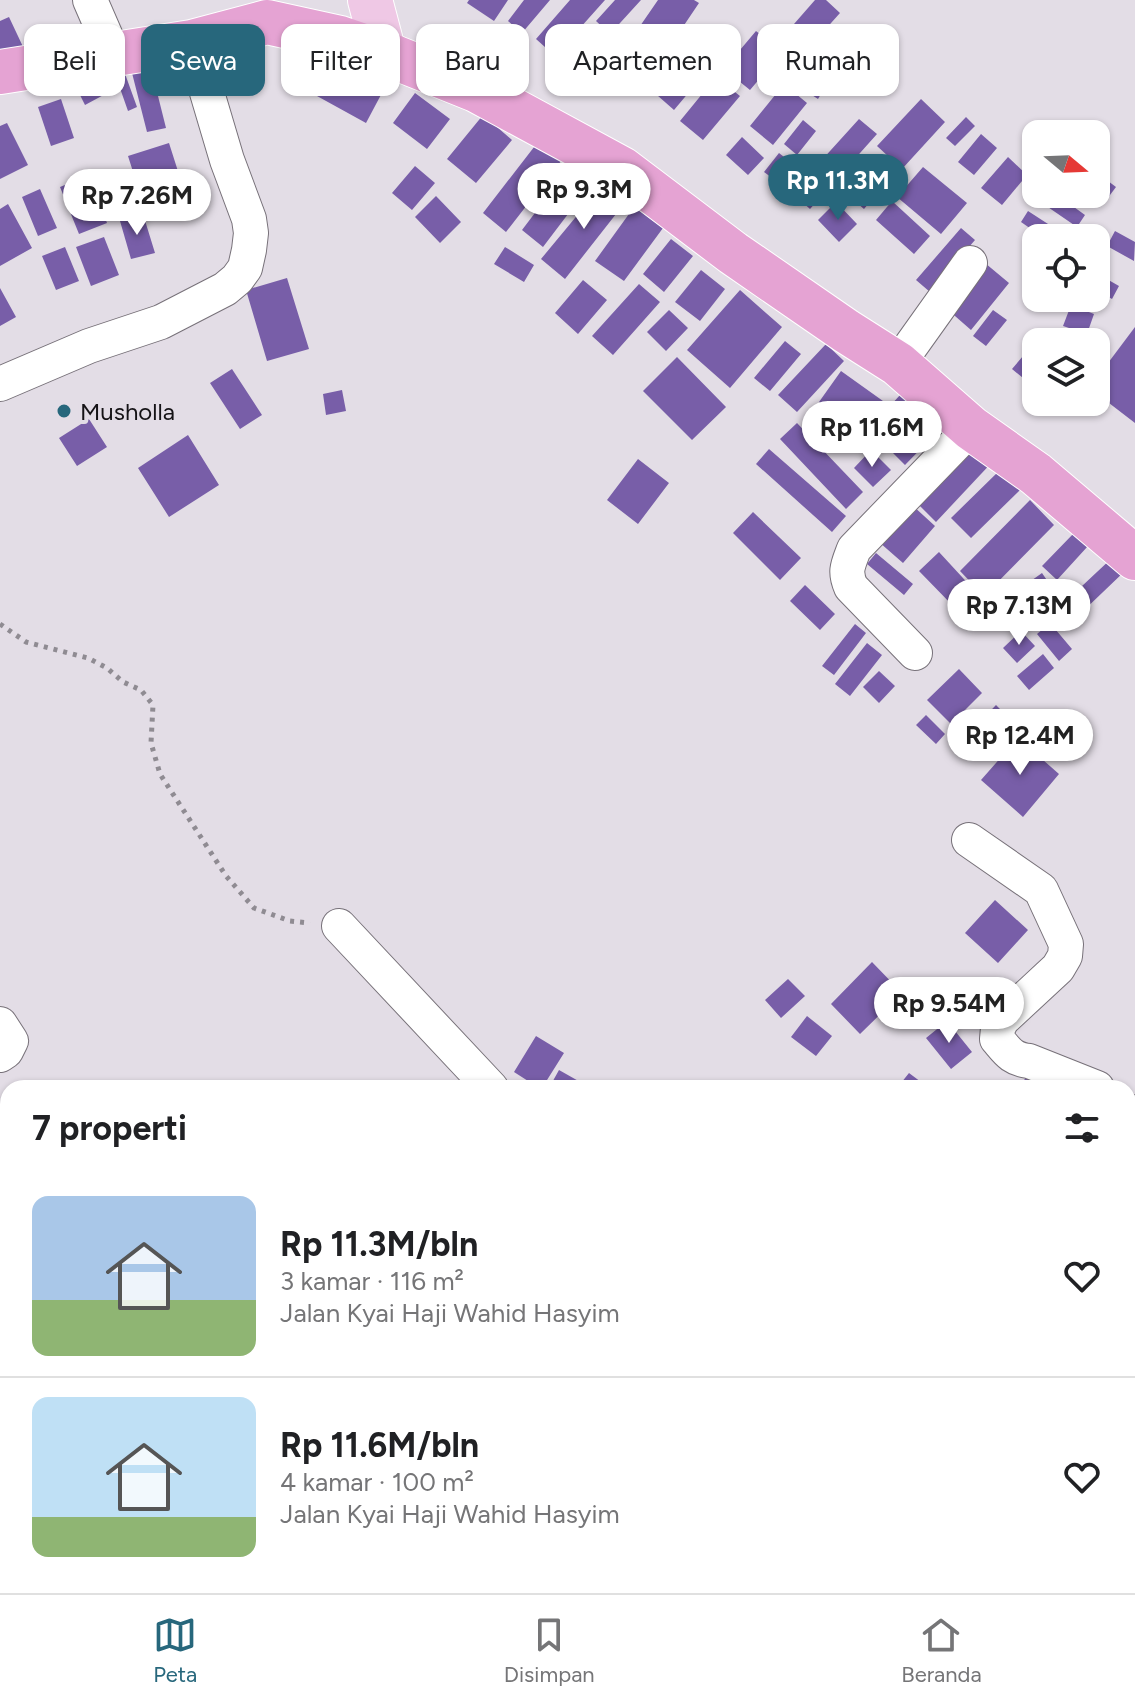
<!DOCTYPE html>
<html lang="id">
<head>
<meta charset="utf-8">
<style>
	body { margin:0; font-family:Figtree,sans-serif; background:#f6f6f6; color:#202124; height:100vh; display:flex; flex-direction:column; font-size:30px; white-space:nowrap }
	* { box-sizing:border-box; margin:0 }
	p { font-size:26px; color:#757577 }
	.icon { flex:none; width:44px; height:44px; fill:none; stroke:currentColor; stroke-width:2; stroke-linecap:round; stroke-linejoin:round }
	.map { position:relative; flex:1; overflow:hidden }
	.drawer { position:absolute; left:0px; top:1080px; width:1136px; height:514px; display:flex; flex-direction:column; background:#fff; border-radius:24px 24px 0 0; box-shadow:0 2px 6px #0004 }
	.drawer>* { flex:none }
	.top-card { position:absolute; left:24px; top:24px; width:1088px; height:72px; display:flex; gap:16px }
	.needle { width:52px; rotate:109deg }
	.fabs { position:absolute; left:1022px; top:120px; display:grid; gap:16px }
	.fabs a { display:grid; place-items:center; width:88px; height:88px; border-radius:16px; background:#fff; box-shadow:0 2px 6px #0004; font-size:40px }
	.price { position:absolute; translate:-50% -68px; padding:0 18px; border-radius:28px; background:#fff; color:#222; font-size:26px; line-height:52px; filter:drop-shadow(0 2px 4px #0008) }
	.price::after { content:''; position:absolute; left:50%; top:48px; width:24px; height:18px; margin-left:-12px; background:inherit; clip-path:polygon(0 0,100% 0,50% 100%) }
	.price.on { background:#27677c; color:#fff }
	ul { padding:0; list-style:none }
	li { display:flex; align-items:center; gap:24px; height:200px; padding:0 32px }
	li+li { border-top:2px solid #e0e0e0 }
	li span { display:grid; place-items:center; flex:none; width:224px; height:160px; border-radius:16px; color:#555 }
	li>.icon { margin-inline-start:auto }
	span .icon { width:96px; height:96px; fill:#fffc; stroke-width:1 }
	li b { font-size:34px }
	h2 { display:flex; justify-content:space-between; align-items:center; height:96px; padding:0 32px; font-size:34px }
	.tag { padding:0 28px; border-radius:16px; background:#fff; box-shadow:0 2px 6px #0004; font-size:28px; line-height:72px }
	.tag.on { background:#27677c; color:#fff }
	.tab-bar { display:flex; justify-content:space-around; align-items:center; height:112px; border-top:2px solid #e0e0e0; background:#fff; font-size:22px; color:#757577 }
	.tab-bar a { display:grid; justify-items:center; gap:4px }
	.tab-bar .on { color:#27677c }
	.map>svg:first-child { display:block }
	.water { fill:#b1b8f9 }
	.building { fill:#785ea8 }
	.lines { fill:none; stroke-linecap:round; stroke-linejoin:round }
	.minor-casing { stroke:#777179; stroke-width:36 }
	.major-casing { stroke:#fff; stroke-width:46 }
	.highway-casing { stroke:#fff; stroke-width:46 }
	.path { stroke:#8f8b92; stroke-width:5; stroke-dasharray:4 6; stroke-linecap:butt }
	.minor { stroke:#fff; stroke-width:34 }
	.major { stroke:#efc8e5; stroke-width:44 }
	.highway { stroke:#e5a3d3; stroke-width:44 }
	.poi-dot { fill:#27677c; stroke:#e3dde6; stroke-width:3 }
	.labels { text-anchor:middle; dominant-baseline:central; stroke-width:8; stroke-linejoin:round; paint-order:stroke }
	.poi-label { font-size:24px; fill:#151316; stroke:#e3dde6; text-anchor:start }
</style>
</head>
<body>
<div class="map">
<svg width="1135" height="1593" viewBox="0 0 1135 1593">
	<rect width="100%" height="100%" fill="#e3dde6"/>
	<!-- water -->
	<path class="water" d="M0,1539L8,1550V1586H33L38,1593H0Z"/>
	<!-- building -->
	<path class="building" d="M469,0H508L494,21L467,3Z
		M524,0H550L522,33L508,21Z
		M570,0H605L555,56L536,39Z
		M615,0H641L610,34L596,21Z
		M658,0H694L699,3L668,49L638,29Z
		M815,0H826L840,13L814,42L794,24Z
		M9,17L25,51L0,62V21Z
		M702,26L727,47L674,110L649,88Z
		M756,31L782,52L750,90L724,69Z
		M627,35L646,51L625,76L606,60Z
		M795,53L831,77L818,99L781,75Z
		M150,64L166,128L147,132L131,69Z
		M335,65L383,91L366,123L317,96Z
		M99,67L111,91L85,105L73,81Z
		M124,71L137,107L128,111L115,74Z
		M716,77L740,96L703,140L680,121Z
		M784,84L807,103L773,145L750,126Z
		M415,93L450,119L427,149L393,123Z
		M61,99L74,138L51,146L38,107Z
		M921,99L945,122L902,169L877,146Z
		M483,115L512,140L476,183L447,159Z
		M966,117L975,126L955,146L946,138Z
		M859,119L877,134L810,209L792,193Z
		M803,120L816,131L797,155L784,144Z
		M7,123L28,165L0,179V126Z
		M981,134L997,148L974,175L958,162Z
		M742,137L764,158L748,175L726,155Z
		M541,138L565,156L506,232L483,213Z
		M169,143L183,187L142,200L128,156Z
		M779,153L793,164L779,183L764,172Z
		M871,155L893,175L864,209L842,190Z
		M1008,157L1027,175L1002,205L981,188Z
		M415,166L435,183L412,210L392,193Z
		M923,167L967,203L941,234L897,197Z
		M566,172L587,189L543,247L522,230Z
		M1096,172L1116,187L1104,203L1092,194H1096Z
		M89,175L107,223L79,234L60,187Z
		M604,183L627,200L565,279L541,259Z
		M40,189L57,228L38,236L22,197Z
		M1049,194H1056L1085,215L1077,227L1042,203Z
		M436,196L461,222L440,243L415,217Z
		M892,201L930,236L914,254L876,220Z
		M836,202L857,224L839,242L818,220Z
		M8,204L32,248L0,266V209Z
		M634,207L663,228L624,281L595,261Z
		M1028,211L1065,235L1063,238H1044L1021,222Z
		M143,214L155,253L131,259L120,221Z
		M961,228L975,240L930,292L916,280Z
		M1115,231L1135,242L1134,261L1107,246Z
		M104,237L119,275L91,286L76,247Z
		M671,239L693,256L664,292L643,274Z
		M65,247L79,281L56,290L42,256Z
		M505,247L534,265L524,282L494,264Z
		M985,263L1009,283L971,330L947,309Z
		M701,270L725,289L700,321L675,302Z
		M1098,274L1119,286L1112,299L1096,290V277Z
		M287,278L309,349L267,361L246,290Z
		M583,280L607,300L578,334L555,313Z
		M639,284L660,302L613,355L592,336Z
		M0,288L16,317L0,326Z
		M740,290L782,327L730,388L687,350Z
		M1071,305L1094,314L1087,334L1063,326Z
		M669,310L688,328L666,351L647,332Z
		M993,310L1007,320L986,346L973,336Z
		M1135,327V423L1096,393V379Z
		M785,341L801,354L770,391L754,378Z
		M1034,343L1036,345V373L1028,382L1012,369Z
		M826,344L844,361L797,412L778,395Z
		M677,357L726,407L692,440L643,391Z
		M232,369L262,415L240,429L210,383Z
		M841,371L883,401L861,433L819,402Z
		M909,385L922,397L886,438L872,426Z
		M342,390L346,411L326,415L323,394Z
		M932,412L945,424L905,465L893,453Z
		M89,419L107,447L77,466L59,438Z
		M797,423L863,492L846,509L780,439Z
		M188,435L219,485L169,517L138,468Z
		M976,437L996,458L936,522L913,499Z
		M769,449L846,516L832,532L756,464Z
		M871,450L891,470L873,487L854,468Z
		M638,459L669,483L638,524L607,500Z
		M1000,470L1020,490L971,538L951,518Z
		M1030,500L1054,525L984,596L960,571Z
		M912,505L935,526L903,563L879,542Z
		M753,512L801,558L780,580L733,533Z
		M1074,533L1088,546L1057,580L1042,566Z
		M939,552L974,590L955,608L919,571Z
		M876,553L913,584L904,595L867,564Z
		M1113,557L1126,570L1079,615L1066,601Z
		M1042,573L1055,592L1027,612L1014,593Z
		M805,585L835,614L820,630L790,601Z
		M1050,623L1072,649L1059,661L1037,634Z
		M855,624L866,633L834,675L822,666Z
		M1021,631L1035,646L1017,663L1003,648Z
		M867,643L882,655L850,696L835,684Z
		M1043,654L1054,668L1029,690L1017,676Z
		M959,669L982,693L951,724L927,700Z
		M879,671L895,686L879,703L863,687Z
		M996,705L1011,720L977,756L961,741Z
		M926,715L945,734L936,744L916,725Z
		M1018,738L1059,774L1023,817L981,780Z
		M995,900L1028,930L998,963L965,933Z
		M872,962L902,993L860,1034L831,1004Z
		M788,979L805,996L781,1018L765,1000Z
		M807,1016L832,1036L816,1056L791,1037Z
		M947,1021L972,1052L951,1069L926,1038Z
		M536,1036L564,1053L542,1088H539L514,1072Z
		M559,1070L582,1083L579,1088H549Z
		M1032,1071L1045,1083L1041,1088H1017Z
		M909,1073L929,1088H897Z
		M3,1163L8,1168V1203L0,1212V1166Z
		M8,1218V1240L5,1244L0,1239V1227Z
		M580,1586H611L613,1589L608,1593H584Z
		M680,1586H723L727,1593H685Z
		M830,1586H877L870,1593H838Z"/>
	<g class="lines">
		<!-- minor casing -->
		<g class="minor-casing">
			<path id="minor" d="M90,0L113,53
				M898,364L970,263
				M0,384L89,346L161,322L225,289L237,279L245,268L249,250L251,233L249,219L227,160L192,42
				M915,653L851,587C844,571 848,565 854,549L971,428
				M969,840L1041,890L1066,944L1065,956L1058,968L1002,1020L998,1028L997,1039C1008,1052 1012,1059 1029,1061L1097,1088
				M339,926L491,1088
				M0,1024L11,1041L6,1051L0,1055
				M1128,1111L1135,1117
				M0,1133L8,1137
				M1128,1314L1135,1312
				M0,1322L8,1312
				M415,1586L422,1593
				M630,1593L639,1586
				M1104,1593L1115,1586"/>
		</g>
		<!-- major casing -->
		<g class="major-casing">
			<path id="major" d="M370,0L384,53"/>
		</g>
		<!-- highway casing -->
		<g class="highway-casing">
			<path id="highway" d="M0,72L192,42L267,22L340,38L384,53L476,90L622,169L733,253L846,331L898,364L971,428L1036,474L1135,558"/>
		</g>
		<!-- path -->
		<path class="path" d="M0,624L26,642L88,658L107,668L123,682L141,690L153,705L151,743L160,774L226,876L254,908L290,921L310,923
			M0,1503L8,1515
			M58,1586L63,1593"/>
		<!-- minor -->
		<use href="#minor" class="minor"/>
		<!-- major -->
		<use href="#major" class="major"/>
		<!-- highway -->
		<use href="#highway" class="highway"/>
	</g>
	<!-- markers -->
	<circle class="poi-dot" cx="64" cy="411" r="8"/>
	<g class="labels">
		<!-- poi labels -->
		<g class="poi-label">
			<text x="80" y="411">Musholla</text>
		</g>
	</g>
</svg>
<div class="fabs">
<a><svg class="needle" viewBox="-14 -14 28 28"><path d="M0-13l5 13h-10z" fill="#e53935"/><path d="M0 13l5-13h-10z" fill="#757577"/></svg></a>
<a><svg class="icon" aria-label="locate" viewBox="0 0 24 24"><circle cx="12" cy="12" r="6"/><path d="M12 2v4M12 18v4M2 12h4M18 12h4"/></svg></a>
<a><svg class="icon" aria-label="layers" viewBox="0 0 24 24"><path d="M12 4l9 5-9 5-9-5zM3 14l9 5 9-5"/></svg></a>
</div>
<b class="price on" style="left:838px;top:222px">Rp 11.3M</b>
<b class="price" style="left:584px;top:231px">Rp 9.3M</b>
<b class="price" style="left:137px;top:237px">Rp 7.26M</b>
<b class="price" style="left:872px;top:469px">Rp 11.6M</b>
<b class="price" style="left:1019px;top:647px">Rp 7.13M</b>
<b class="price" style="left:1020px;top:777px">Rp 12.4M</b>
<b class="price" style="left:949px;top:1045px">Rp 9.54M</b>
<div class="top-card">
<a class="tag">Beli</a>
<a class="tag on">Sewa</a>
<a class="tag">Filter</a>
<a class="tag">Baru</a>
<a class="tag">Apartemen</a>
<a class="tag">Rumah</a>
</div>
<section class="drawer">
<h2>7 properti<svg class="icon" aria-label="filters" viewBox="0 0 24 24"><path d="M4 7h16M4 17h16"/><circle cx="9" cy="7" r="2"/><circle cx="15" cy="17" r="2"/></svg></h2>
<ul>
<li><span style="background:linear-gradient(#a9c7e8 65%,#8fb573 0)"><svg class="icon" aria-label="home" viewBox="0 0 24 24"><path d="M3 11l9-7 9 7M6 9v11h12V9"/></svg></span><div><b>Rp 11.3M/bln</b><p>3 kamar · 116 m²</p><p>Jalan Kyai Haji Wahid Hasyim</p></div><svg class="icon" aria-label="heart" viewBox="0 0 24 24"><path d="M12 20l-8-8c-3-5 5-10 8-4 3-6 11-1 8 4z"/></svg></li>
<li><span style="background:linear-gradient(#bfe0f5 75%,#8fb573 0)"><svg class="icon" aria-label="home" viewBox="0 0 24 24"><path d="M3 11l9-7 9 7M6 9v11h12V9"/></svg></span><div><b>Rp 11.6M/bln</b><p>4 kamar · 100 m²</p><p>Jalan Kyai Haji Wahid Hasyim</p></div><svg class="icon" aria-label="heart" viewBox="0 0 24 24"><path d="M12 20l-8-8c-3-5 5-10 8-4 3-6 11-1 8 4z"/></svg></li>
</ul>
</section>
</div>
<nav class="tab-bar">
<a class="on"><svg class="icon" aria-label="map" viewBox="0 0 24 24"><path d="M3 6l6-2 6 2 6-2v14l-6 2-6-2-6 2zM9 4v14M15 6v14"/></svg>Peta</a>
<a><svg class="icon" aria-label="saved" viewBox="0 0 24 24"><path d="M7 4h10v16l-5-4-5 4z"/></svg>Disimpan</a>
<a><svg class="icon" aria-label="home" viewBox="0 0 24 24"><path d="M3 11l9-7 9 7M6 9v11h12V9"/></svg>Beranda</a>
</nav>
</body>
</html>
